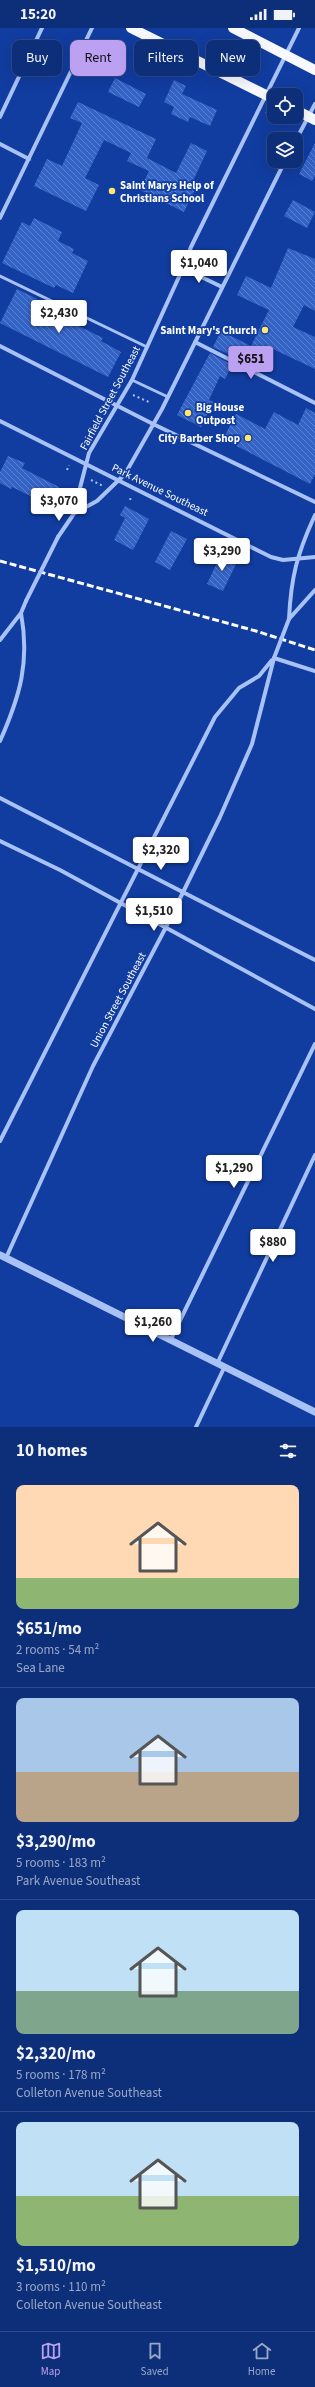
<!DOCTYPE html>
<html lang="en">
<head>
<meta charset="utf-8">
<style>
	body { margin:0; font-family:"Source Sans 3",sans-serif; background:#16367e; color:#f1f3f6; height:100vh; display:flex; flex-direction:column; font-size:15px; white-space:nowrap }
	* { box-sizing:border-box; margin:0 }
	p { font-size:13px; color:#9aa8c6 }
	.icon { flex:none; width:22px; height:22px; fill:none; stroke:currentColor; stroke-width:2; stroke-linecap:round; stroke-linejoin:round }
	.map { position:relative; height:1399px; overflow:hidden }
	.sheet { display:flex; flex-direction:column; background:#0d2e79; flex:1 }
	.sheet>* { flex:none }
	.guide { position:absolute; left:12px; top:12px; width:291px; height:36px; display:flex; gap:8px }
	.controls { position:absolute; left:267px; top:60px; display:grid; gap:8px }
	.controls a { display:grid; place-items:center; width:36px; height:36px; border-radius:8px; background:#0d2e79; box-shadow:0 4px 16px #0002,0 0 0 1px #2d4a8a; font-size:20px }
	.price { position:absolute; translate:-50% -34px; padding:0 9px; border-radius:4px; background:#fff; color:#222; font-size:13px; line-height:26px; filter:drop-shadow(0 1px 2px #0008) }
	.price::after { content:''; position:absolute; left:50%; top:24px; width:12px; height:9px; margin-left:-6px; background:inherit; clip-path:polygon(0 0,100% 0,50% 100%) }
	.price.active { background:#bca0f2; color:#111 }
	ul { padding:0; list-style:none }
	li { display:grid; align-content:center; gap:8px; height:212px; padding:0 16px }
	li+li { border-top:1px solid #2d4a8a }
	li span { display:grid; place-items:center; height:124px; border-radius:8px; color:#555 }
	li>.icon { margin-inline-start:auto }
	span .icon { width:72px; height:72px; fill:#fffc; stroke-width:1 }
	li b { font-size:17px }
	h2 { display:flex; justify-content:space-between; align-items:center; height:48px; padding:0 16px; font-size:17px }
	.tag { padding:0 14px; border-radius:8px; background:#0d2e79; box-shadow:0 4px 16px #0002,0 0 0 1px #2d4a8a; font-size:14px; line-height:36px }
	.tag.active { background:#bca0f2; color:#111 }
	.status { display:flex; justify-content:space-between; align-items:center; height:28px; padding:0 20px; background:#0d2e79; direction:ltr }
	.status svg { height:11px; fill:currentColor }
	.dock { display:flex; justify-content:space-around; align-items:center; height:56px; border-top:1px solid #2d4a8a; background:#0d2e79; font-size:11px; color:#9aa8c6 }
	.dock a { display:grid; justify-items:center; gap:2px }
	.dock .active { color:#bca0f2 }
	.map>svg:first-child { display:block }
	.building { fill:url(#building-back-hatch) }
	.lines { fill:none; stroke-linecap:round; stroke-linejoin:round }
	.path { stroke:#a9c2f5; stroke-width:2; stroke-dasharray:2 3; stroke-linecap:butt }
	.service { stroke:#a9c2f5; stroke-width:3 }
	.minor { stroke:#a9c2f5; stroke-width:4 }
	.tertiary { stroke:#a9c2f5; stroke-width:7 }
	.primary { stroke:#f7f9ff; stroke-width:10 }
	.rail { stroke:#fff; stroke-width:3; stroke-dasharray:7 3; stroke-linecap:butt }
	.minor-bridge { stroke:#a9c2f5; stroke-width:4 }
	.poi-dot { fill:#ffe76d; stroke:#113da1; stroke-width:1.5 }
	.labels { text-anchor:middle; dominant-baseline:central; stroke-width:3.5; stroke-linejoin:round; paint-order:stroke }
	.poi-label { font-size:11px; font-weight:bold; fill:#fff; stroke:#113da1; text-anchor:start }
	.street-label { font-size:11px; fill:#fff; stroke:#113da1 }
</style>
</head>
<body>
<div class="status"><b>15:20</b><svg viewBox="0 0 49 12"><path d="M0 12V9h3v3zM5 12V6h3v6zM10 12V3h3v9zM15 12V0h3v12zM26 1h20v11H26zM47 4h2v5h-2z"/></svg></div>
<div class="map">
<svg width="315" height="1399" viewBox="0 0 315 1399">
	<defs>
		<pattern id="building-back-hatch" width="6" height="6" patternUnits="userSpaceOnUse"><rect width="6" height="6" fill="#3463c6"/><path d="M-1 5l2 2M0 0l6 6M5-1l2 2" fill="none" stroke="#5d82d1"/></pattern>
	</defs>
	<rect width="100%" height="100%" fill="#113da1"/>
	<!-- building -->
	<path class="building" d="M115,50L146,66L139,79L108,64Z
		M174,52L186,58L182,66L217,82L210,98L190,89L188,94L171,86L174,79L164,74Z
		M78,74L156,111L147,130L176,145L191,115L207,123L193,153L198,155L184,184L140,162L149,143L127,133L131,125L104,112L85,150L99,157L86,183L34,158L47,131L62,138L82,95L70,90Z
		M315,115V148L312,153L299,146Z
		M293,172L315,184L307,200L284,188Z
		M34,190L62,204L58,213L74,221L72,225L88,233L73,265L56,257L54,260L2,235L22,194L30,198Z
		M288,220L315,231V283L304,277L293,299L315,309V341L271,320L261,341L213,319L221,303L251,318L269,282L237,267L246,248L271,260Z
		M17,261L37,271L34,276L103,310L101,313L121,324L108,349L0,295Z
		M210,325L232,337L225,351L220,348L209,372L213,374L201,399L177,387Z
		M306,380L315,385V446L310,456L223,411L236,386L265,401L274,384L298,397Z
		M8,428L25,435L22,440L59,459L49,477L12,459L11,461L0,455V444Z
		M125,478L149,491L133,522L114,512L125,490L120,487Z
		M171,503L187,511L170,542L155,534Z
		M222,524L238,532L223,563L207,556Z"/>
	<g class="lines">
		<!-- path -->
		<path class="path" d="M266,84L274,88
			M276,89L293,97
			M133,367L149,374
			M67,442L69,437
			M91,452L103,458
			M130,472L131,469"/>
		<!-- service -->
		<path class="service" d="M0,248L147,319
			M132,352L168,369"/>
		<!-- minor -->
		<path class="minor" d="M0,89L42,0
			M296,112L315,76
			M0,116L29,131
			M0,190L92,0
			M183,240L222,259
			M195,314L315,375
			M0,318L153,396L315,474
			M0,393L271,529L283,532L315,529
			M73,486L97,473L125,446L162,381L285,133
			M58,509L73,487L89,425L132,352L183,240L191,219L299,0
			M289,591C291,549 297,526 315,487
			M289,591L315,562
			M0,612L21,585L26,573
			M274,630L315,643
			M0,713C20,668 30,634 21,585
			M0,770L315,932
			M0,813L60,842L315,981
			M0,1113L215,689L239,660L259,648L272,632
			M6,1230L93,1038L165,901L220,789L252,716L274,630
			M170,1313L315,1016
			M217,1336L315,1127
			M196,1399L224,1340"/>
		<!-- tertiary -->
		<path class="tertiary" d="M0,1227L315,1384"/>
		<!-- primary -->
		<path class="primary" d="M131,0L274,71
			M233,0L315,42
			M296,82L315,92"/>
		<!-- rail -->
		<path class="rail" d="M0,533L256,603L315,622"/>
		<!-- minor-bridge -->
		<path class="minor-bridge" d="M26,573L58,509
			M274,630L289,591"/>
	</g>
	<!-- markers -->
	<g class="poi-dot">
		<circle cx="112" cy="163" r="4"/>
		<circle cx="265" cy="302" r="4"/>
		<circle cx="188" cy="385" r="4"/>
		<circle cx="248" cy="410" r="4"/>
	</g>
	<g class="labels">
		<!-- poi labels -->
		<g class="poi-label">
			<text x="120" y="157">Saint Marys Help of<tspan x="120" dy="13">Christians School</tspan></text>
			<text x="257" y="302" text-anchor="end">Saint Mary's Church</text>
			<text x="196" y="379">Big House<tspan x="196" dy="13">Outpost</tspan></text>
			<text x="240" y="410" text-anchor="end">City Barber Shop</text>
		</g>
		<!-- street labels -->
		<g class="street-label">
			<text transform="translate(110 370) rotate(-62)">Fairfield Street Southeast</text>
			<text transform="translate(160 462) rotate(26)">Park Avenue Southeast</text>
			<text transform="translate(118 972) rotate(-62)">Union Street Southeast</text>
		</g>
	</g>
</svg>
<div class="controls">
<a><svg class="icon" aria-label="locate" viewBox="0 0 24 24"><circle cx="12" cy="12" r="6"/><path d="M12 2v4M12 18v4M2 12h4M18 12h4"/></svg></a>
<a><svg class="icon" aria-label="layers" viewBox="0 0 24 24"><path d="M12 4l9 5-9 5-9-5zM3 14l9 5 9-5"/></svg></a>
</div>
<b class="price" style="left:199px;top:256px">$1,040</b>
<b class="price" style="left:59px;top:306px">$2,430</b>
<b class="price active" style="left:251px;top:352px">$651</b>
<b class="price" style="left:59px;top:494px">$3,070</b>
<b class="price" style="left:222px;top:544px">$3,290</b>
<b class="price" style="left:161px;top:843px">$2,320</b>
<b class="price" style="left:154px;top:904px">$1,510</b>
<b class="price" style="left:234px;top:1161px">$1,290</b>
<b class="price" style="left:273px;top:1235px">$880</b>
<b class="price" style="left:153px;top:1315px">$1,260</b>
<div class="guide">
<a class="tag">Buy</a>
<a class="tag active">Rent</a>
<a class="tag">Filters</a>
<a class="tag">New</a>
</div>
</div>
<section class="sheet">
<h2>10 homes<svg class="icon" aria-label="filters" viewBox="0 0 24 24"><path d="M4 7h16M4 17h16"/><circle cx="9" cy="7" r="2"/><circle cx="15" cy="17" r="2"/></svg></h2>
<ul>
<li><span style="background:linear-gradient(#ffd9b3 75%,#8fb573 0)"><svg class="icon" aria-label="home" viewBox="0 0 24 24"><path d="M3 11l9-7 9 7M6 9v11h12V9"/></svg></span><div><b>$651/mo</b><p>2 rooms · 54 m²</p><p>Sea Lane</p></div></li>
<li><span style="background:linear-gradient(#a9c7e8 60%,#b9a48a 0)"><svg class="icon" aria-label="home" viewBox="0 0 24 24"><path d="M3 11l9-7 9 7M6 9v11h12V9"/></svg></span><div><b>$3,290/mo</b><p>5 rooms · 183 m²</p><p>Park Avenue Southeast</p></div></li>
<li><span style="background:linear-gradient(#bfe0f5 65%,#7fa58c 0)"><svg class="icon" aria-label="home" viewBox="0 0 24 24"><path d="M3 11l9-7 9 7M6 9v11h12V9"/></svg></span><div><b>$2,320/mo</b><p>5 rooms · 178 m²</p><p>Colleton Avenue Southeast</p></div></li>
<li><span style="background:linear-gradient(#bfe0f5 60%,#8fb573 0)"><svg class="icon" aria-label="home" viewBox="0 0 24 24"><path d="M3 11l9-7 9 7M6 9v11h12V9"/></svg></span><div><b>$1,510/mo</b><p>3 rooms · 110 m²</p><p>Colleton Avenue Southeast</p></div></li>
</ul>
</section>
<nav class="dock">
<a class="active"><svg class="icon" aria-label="map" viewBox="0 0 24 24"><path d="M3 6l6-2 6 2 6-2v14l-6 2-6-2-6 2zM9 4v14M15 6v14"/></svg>Map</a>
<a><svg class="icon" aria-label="saved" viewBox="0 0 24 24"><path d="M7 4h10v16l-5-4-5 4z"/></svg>Saved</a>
<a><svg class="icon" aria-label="home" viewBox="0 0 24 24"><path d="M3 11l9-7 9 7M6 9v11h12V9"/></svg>Home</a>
</nav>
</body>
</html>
